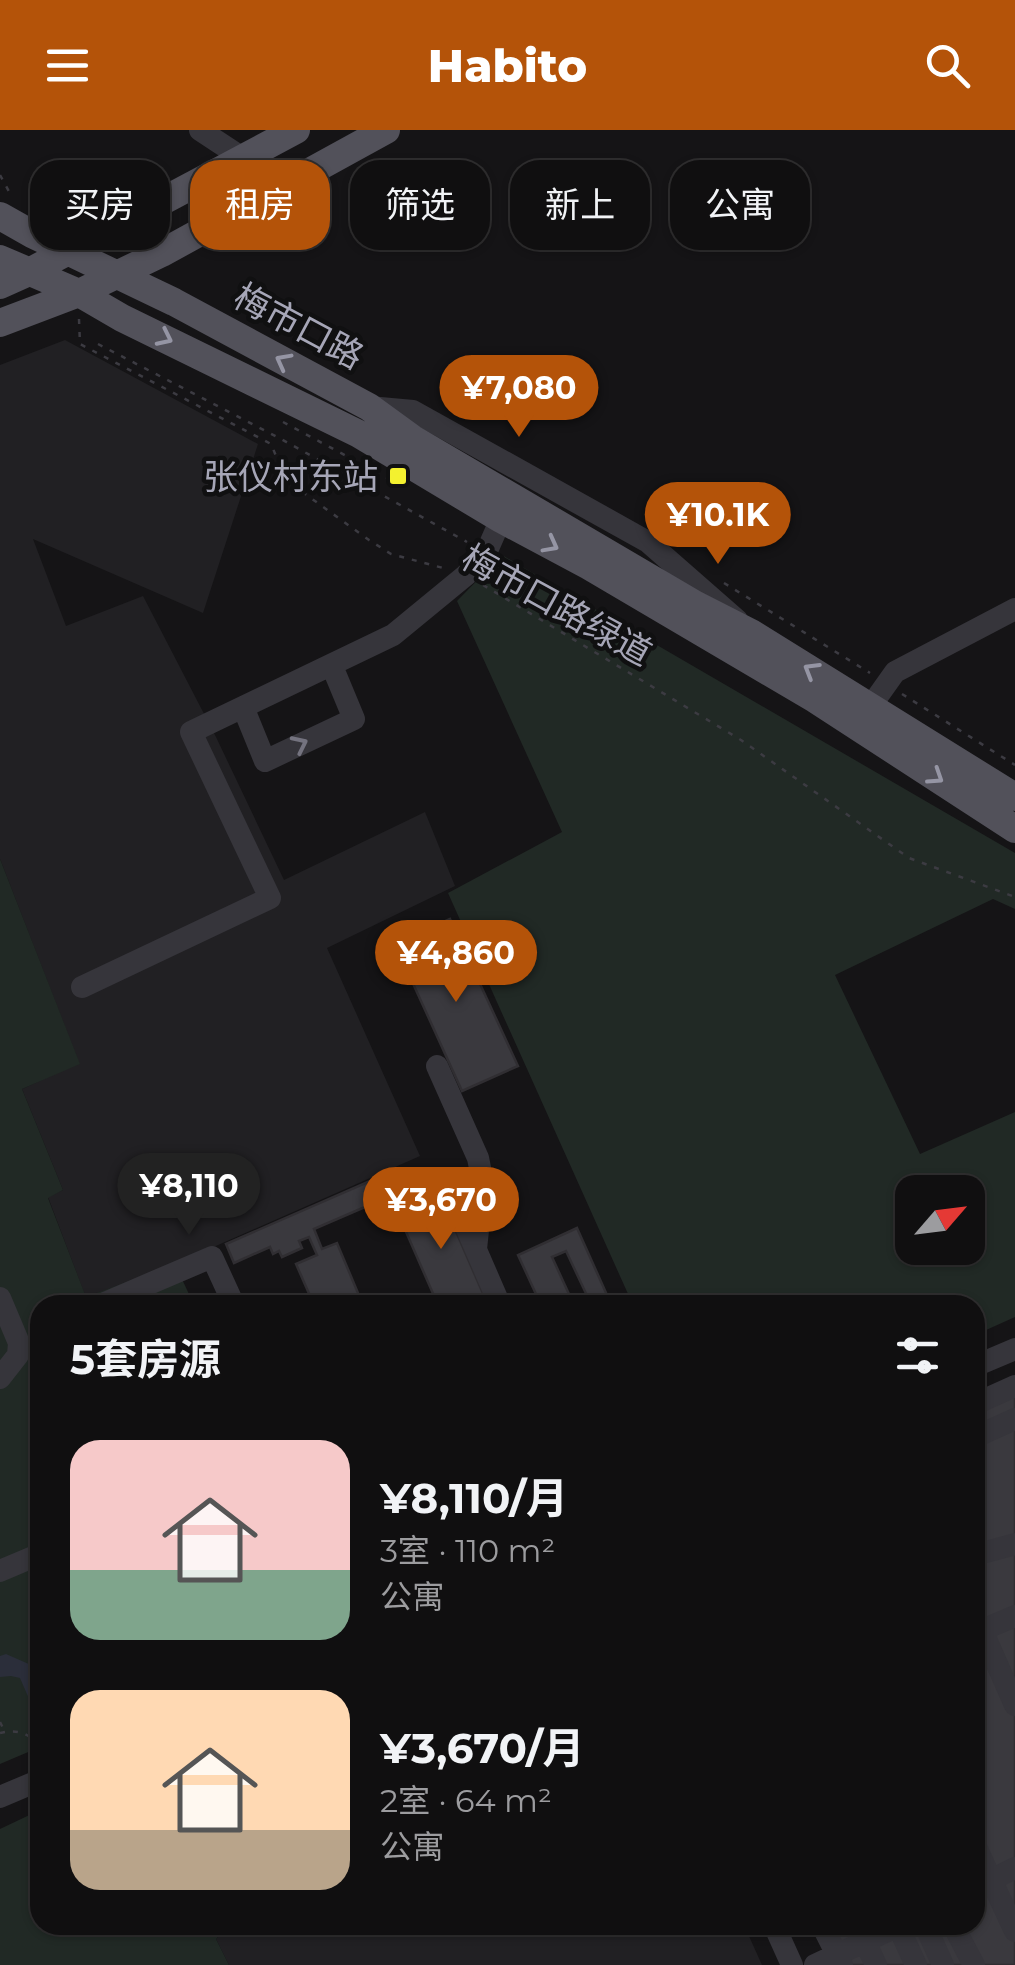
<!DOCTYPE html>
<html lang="zh">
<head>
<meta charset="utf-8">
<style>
	body { margin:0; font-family:Montserrat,"Noto Sans SC",sans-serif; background:#191819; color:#f1f3f6; height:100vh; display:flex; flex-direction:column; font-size:38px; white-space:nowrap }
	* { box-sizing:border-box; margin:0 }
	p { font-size:32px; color:#9c9c9f }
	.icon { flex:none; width:55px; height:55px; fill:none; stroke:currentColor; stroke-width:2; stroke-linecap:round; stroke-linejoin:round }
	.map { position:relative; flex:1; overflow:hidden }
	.panel { position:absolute; left:30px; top:1165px; width:955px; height:640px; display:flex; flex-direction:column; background:#100f10; border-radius:30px; box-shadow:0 2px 8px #0004,0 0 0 2px #302f30 }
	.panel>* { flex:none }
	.hud { position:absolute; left:30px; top:30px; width:955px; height:90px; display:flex; gap:20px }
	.needle { width:65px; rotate:62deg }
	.controls { position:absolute; left:895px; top:1045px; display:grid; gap:20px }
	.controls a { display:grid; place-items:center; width:90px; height:90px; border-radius:20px; background:#100f10; box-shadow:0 2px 8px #0004,0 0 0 2px #302f30; font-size:50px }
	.price { position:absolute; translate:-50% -85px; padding:0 22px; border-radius:35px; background:#b45309; color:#fff; font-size:32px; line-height:65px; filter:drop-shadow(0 2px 5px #0008) }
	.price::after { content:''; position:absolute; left:50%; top:60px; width:30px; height:22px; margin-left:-15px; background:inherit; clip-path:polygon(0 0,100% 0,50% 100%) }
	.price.on { background:#222; color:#fff }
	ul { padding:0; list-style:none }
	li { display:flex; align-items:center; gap:30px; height:250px; padding:0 40px }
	li span { display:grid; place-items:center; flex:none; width:280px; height:200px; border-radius:30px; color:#555 }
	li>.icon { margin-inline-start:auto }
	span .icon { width:120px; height:120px; fill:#fffc; stroke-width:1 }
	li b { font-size:42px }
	h2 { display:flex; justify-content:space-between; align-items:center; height:120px; padding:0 40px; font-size:42px }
	.tag { padding:0 35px; border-radius:30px; background:#100f10; box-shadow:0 2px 8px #0004,0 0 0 2px #302f30; font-size:35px; line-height:90px }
	.tag.on { background:#b45309; color:#fff }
	header { display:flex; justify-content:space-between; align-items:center; height:130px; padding:0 40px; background:#b45309; color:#fff; font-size:45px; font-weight:800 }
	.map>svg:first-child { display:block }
	.built { fill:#212023 }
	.green { fill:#212925; fill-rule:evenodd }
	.water { fill:#2b2e3a }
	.building { fill:#3a393e; stroke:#302e32; stroke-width:2.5 }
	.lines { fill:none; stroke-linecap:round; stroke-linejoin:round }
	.path { stroke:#3c3b42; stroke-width:2.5; stroke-dasharray:5 8; stroke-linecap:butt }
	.minor { stroke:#36353b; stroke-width:22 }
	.major { stroke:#52515a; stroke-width:28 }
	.oneway { stroke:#9595a4 }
	.oneway2 { stroke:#74737f }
	.poi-dot { fill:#f4f12f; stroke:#101011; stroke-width:4 }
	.labels { text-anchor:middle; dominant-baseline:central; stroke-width:9; stroke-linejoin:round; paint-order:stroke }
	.street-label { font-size:35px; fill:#a6a6b7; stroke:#101011 }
	.poi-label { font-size:35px; fill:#a6a6b7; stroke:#101011; text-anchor:end }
</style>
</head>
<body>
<header><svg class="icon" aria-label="menu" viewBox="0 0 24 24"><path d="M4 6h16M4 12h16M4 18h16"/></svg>Habito<svg class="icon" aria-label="search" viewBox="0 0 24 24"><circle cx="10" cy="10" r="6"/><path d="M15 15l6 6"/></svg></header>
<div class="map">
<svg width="1015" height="1835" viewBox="0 0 1015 1835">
	<rect width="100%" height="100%" fill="#151416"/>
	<!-- built -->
	<path class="built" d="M65,210L258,314L203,483L33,409L66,496L143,466L216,607L284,750L425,682L455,756L327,818L420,1026L175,1134L86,1168L48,1067L63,1060L22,959L79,933L0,729V235Z
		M229,1795H744L762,1835H229L216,1809Z"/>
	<!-- green -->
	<path class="green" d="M502,425L1015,723V779L993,769L835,845L920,1024L1015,982V1187L975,1205V1175H645L643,1173L633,1175L448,763L562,702L457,471ZM912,1062H968V1118H912Z
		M0,729L80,934L22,959L63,1060L48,1068L86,1167L175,1134L194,1175H40V1617L0,1634Z
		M40,1680V1795H229L216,1809L229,1835H0V1699Z"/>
	<!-- water -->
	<path class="water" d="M6,1524L31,1535H40V1547L31,1557L32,1564L40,1569V1575L30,1571L20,1548L11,1546L0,1547V1526Z"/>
	<!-- building -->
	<path class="building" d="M450,789L518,936L462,961L395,814Z
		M393,1041L402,1061L314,1099L322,1119L337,1113L363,1175H314L296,1134L317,1125L309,1107L299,1111L302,1118L282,1127L279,1121L273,1124L270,1117L234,1133L226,1114Z
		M438,1060L488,1175H438L396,1079Z
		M577,1098L607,1165L590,1172L566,1121L552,1127L574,1175H541L518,1125Z
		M1015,1249V1835H841L822,1795H975V1266Z"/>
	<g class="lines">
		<!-- path -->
		<path class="path" d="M0,45L12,67
			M79,189L80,214L271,314L284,345L301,361L369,410L391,424L443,438
			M98,214L281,309L467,412
			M283,292L408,359
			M724,453L870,543
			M483,455L741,610L909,728L1015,767
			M902,564L1015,635
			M0,1592L4,1600
			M0,1603C18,1599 29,1603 40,1617"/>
		<!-- minor -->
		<path class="minor" d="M200,0L244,29
			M369,277L413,281L648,412L737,490
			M243,577L265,631L354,589L332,536
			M863,587L895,542L1015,479
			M82,857L270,768L191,602L393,505L466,445L486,423L501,389
			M437,936L478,1028L483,1053L476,1119
			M447,1053L500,1175
			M0,1168L19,1213L18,1225L0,1248
			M100,1175L212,1127L234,1175
			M975,1236L1015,1219
			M975,1274L1015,1256
			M975,1307L1015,1289
			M975,1425L1015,1414
			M0,1441L40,1424
			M982,1500L1015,1575
			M975,1503L1015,1486
			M0,1667L40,1650
			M975,1715L1015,1801
			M975,1758L1015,1738
			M774,1795L792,1835
			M822,1795L842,1835
			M857,1795L876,1835
			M925,1795L943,1835
			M953,1795L974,1835
			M898,1796L916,1835
			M815,1835L900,1795"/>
		<!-- major -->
		<path class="major" d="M0,86L32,104L174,172L369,277L413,309L696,475L751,503L1015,667
			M0,129L79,163L122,188L359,304L501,389L589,436L815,569L1015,699
			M0,155L29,142L296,0
			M0,193L79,163L162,123L386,0"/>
	</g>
	<!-- one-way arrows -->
	<defs><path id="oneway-chevron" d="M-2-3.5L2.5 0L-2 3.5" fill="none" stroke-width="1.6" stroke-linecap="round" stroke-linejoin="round" transform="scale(2.5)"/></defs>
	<g class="oneway">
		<use href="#oneway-chevron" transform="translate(165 208) rotate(26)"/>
		<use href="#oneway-chevron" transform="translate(283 231) rotate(-152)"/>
		<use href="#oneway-chevron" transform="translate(551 415) rotate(28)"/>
		<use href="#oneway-chevron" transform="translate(811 540) rotate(-149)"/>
		<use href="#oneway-chevron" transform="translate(936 647) rotate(33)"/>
	</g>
	<use class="oneway2" href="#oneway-chevron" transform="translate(300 614) rotate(-26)"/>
	<!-- markers -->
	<rect class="poi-dot" x="388" y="336" width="20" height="20" rx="5"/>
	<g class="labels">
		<!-- street labels -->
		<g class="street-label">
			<text transform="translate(299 196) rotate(28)">梅市口路</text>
			<text transform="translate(557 475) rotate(29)">梅市口路绿道</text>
		</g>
		<!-- poi labels -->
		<g class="poi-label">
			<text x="378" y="346">张仪村东站</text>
		</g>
	</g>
</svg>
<div class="controls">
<a><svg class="needle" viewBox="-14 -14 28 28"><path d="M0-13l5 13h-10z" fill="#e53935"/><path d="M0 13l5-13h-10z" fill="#9c9c9f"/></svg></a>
</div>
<b class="price" style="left:519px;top:310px">¥7,080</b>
<b class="price" style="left:718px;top:437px">¥10.1K</b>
<b class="price" style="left:456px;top:875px">¥4,860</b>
<b class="price on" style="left:189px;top:1108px">¥8,110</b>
<b class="price" style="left:441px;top:1122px">¥3,670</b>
<div class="hud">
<a class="tag">买房</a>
<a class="tag on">租房</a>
<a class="tag">筛选</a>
<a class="tag">新上</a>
<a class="tag">公寓</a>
</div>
<section class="panel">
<h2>5套房源<svg class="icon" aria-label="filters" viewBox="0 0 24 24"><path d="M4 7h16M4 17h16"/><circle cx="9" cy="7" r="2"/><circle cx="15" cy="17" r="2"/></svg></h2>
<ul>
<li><span style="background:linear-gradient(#f6c9c9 65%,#7fa58c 0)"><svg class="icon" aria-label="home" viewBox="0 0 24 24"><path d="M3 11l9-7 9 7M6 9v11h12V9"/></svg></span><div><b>¥8,110/月</b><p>3室 · 110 m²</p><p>公寓</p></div></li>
<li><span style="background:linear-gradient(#ffd9b3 70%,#b9a48a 0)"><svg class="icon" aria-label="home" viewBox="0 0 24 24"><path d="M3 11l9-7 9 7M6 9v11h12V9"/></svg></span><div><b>¥3,670/月</b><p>2室 · 64 m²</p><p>公寓</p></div></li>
</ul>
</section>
</div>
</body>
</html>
